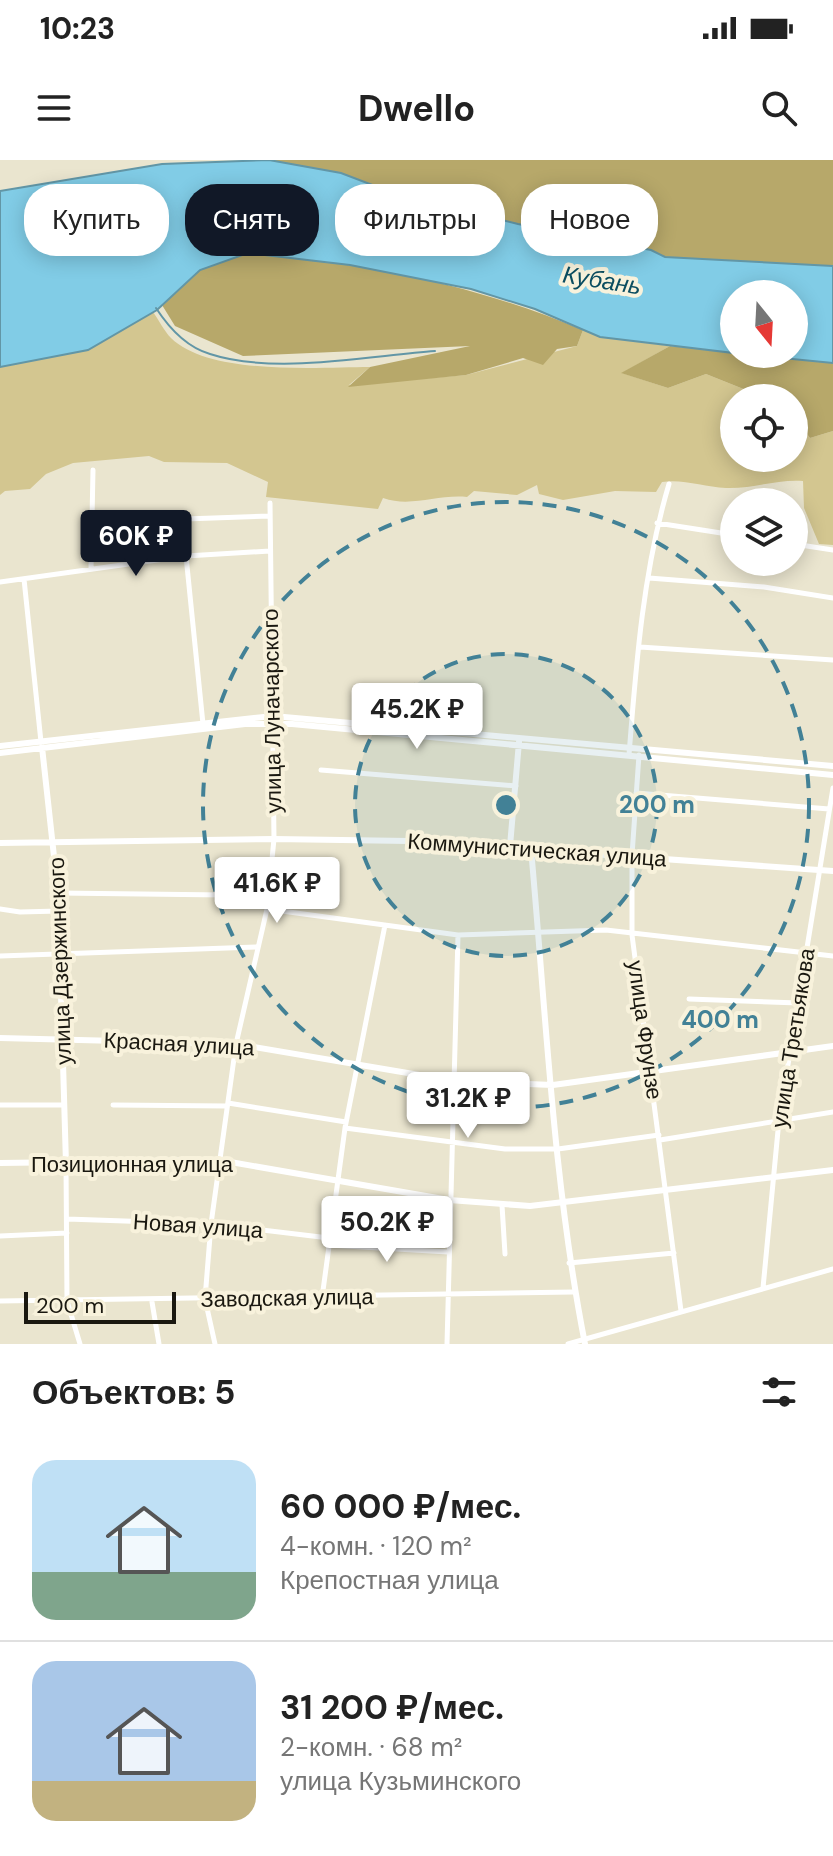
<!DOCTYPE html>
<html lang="ru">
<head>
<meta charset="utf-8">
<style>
	body { margin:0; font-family:"DM Sans",sans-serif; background:#f2f2f2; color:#222; height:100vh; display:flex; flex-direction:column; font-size:30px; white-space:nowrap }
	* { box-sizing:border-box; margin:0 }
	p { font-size:26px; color:#767676 }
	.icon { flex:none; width:44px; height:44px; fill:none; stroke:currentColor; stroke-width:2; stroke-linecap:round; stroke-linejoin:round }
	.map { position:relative; height:1184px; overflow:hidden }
	.details { display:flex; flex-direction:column; background:#fff; flex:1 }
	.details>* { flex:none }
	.top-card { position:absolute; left:24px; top:24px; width:786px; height:72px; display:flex; gap:16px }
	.needle { width:52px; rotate:162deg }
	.controls { position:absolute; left:720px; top:120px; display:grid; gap:16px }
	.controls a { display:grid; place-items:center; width:88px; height:88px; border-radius:50%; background:#fff; box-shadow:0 4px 20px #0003; font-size:40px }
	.scale { position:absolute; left:24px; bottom:20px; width:152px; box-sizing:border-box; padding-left:8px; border:4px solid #1a1810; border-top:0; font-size:22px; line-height:28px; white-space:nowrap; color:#1a1810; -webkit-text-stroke:6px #f8f2dc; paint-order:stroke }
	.price { position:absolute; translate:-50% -68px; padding:0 18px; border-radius:8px; background:#fff; color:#222; font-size:26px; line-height:52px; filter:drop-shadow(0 2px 4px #0008) }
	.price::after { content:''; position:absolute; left:50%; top:48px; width:24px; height:18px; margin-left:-12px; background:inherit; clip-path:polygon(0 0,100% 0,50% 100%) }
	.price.on { background:#111827; color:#fff }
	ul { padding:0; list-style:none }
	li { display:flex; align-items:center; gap:24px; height:200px; padding:0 32px }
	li+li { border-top:2px solid #e0e0e0 }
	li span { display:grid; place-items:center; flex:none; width:224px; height:160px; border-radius:24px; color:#555 }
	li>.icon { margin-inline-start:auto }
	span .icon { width:96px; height:96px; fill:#fffc; stroke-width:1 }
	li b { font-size:34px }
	h2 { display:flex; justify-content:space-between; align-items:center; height:96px; padding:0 32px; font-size:34px }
	.tag { padding:0 28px; border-radius:32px; background:#fff; box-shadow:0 4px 20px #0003; font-size:28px; line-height:72px }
	.tag.on { background:#111827; color:#fff }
	.status { display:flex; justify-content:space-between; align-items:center; height:56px; padding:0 40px; background:#fff; direction:ltr }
	.status svg { height:22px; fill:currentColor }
	header { display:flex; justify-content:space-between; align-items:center; height:104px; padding:0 32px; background:#fff; font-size:36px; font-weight:700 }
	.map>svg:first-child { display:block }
	.green { fill:#d3c690 }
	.forest { fill:#b7a86a }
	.water { fill:#81cce6; stroke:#6296a6; stroke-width:2 }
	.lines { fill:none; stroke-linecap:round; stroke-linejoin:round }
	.stream { stroke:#6296a6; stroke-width:2 }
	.street { stroke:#fff; stroke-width:5 }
	.secondary { stroke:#fff; stroke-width:6 }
	.ring { fill:none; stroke:#428196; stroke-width:4; stroke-dasharray:14 10 }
	.labels { text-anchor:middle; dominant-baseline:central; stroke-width:8; stroke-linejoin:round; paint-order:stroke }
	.street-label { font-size:22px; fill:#1a1810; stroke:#f8f2dc }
	.water-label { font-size:24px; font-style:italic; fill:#0b4d60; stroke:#f8f2dc }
	.centre { fill:#428196; stroke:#f8f2dc; stroke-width:4 }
	.ring-label { font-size:24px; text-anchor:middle; font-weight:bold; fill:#428196; stroke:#f8f2dc; stroke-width:8; stroke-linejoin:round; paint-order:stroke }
</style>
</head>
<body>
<div class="status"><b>10:23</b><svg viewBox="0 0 49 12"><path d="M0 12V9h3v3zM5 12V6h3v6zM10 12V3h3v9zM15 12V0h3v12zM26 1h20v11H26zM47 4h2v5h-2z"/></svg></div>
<header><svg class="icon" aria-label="menu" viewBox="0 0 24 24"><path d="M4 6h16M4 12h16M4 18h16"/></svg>Dwello<svg class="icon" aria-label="search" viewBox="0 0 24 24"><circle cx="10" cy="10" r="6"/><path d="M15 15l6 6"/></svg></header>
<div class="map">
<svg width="833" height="1184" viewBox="0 0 833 1184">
	<rect width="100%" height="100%" fill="#eae5cf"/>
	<!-- green -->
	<path class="green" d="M153,152C159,160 164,171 171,178C210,216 318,207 370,207L349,225L466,215L577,186L583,170L600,177L670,186L622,213L668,228L706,214L766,238H734V298H794V257L810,278L833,271V385L819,384L804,348L803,321C777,319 752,329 726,328C704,327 684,319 662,322L656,332L615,331L563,340L539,334L537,325L517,335L474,331L467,337C438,334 411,348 383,338L378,349L266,337L268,322L227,303L164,302L149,296L73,303L46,314L30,329L5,331L0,335V207L88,190Z"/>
	<!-- forest -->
	<path class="forest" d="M269,0H833V106L665,97L651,90L518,64L396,34L341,13Z
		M248,93C363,103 477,125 583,170L577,186L557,189L543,205L523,198L466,215L348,227L370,207L470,186L243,196L175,166L162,145L200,110Z
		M670,186L833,203V271L810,278L794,257V238H766L706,214L668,228L621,213Z"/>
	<!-- water -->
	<path class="water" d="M269,0L341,13L396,34L518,64L651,90L665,97L833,106V203L741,194H794V134H734V193L600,177L535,149L471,129L350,105L248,93L200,110L157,150L88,190L0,207V31L162,4Z"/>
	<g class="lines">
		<!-- stream -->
		<path class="stream" d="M156,148C169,168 186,187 210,194C274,215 368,196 435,191"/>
		<!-- street -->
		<path class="street" d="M657,363L734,375
			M92,370L185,359L270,356
			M794,384L833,390
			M186,396L203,564
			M91,409L93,310
			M649,418L764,427L833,438
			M24,419L41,582
			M0,422L186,396L270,391
			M640,487L833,500
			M629,595C636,505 643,411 669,324
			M639,595L632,695V775L681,1151
			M321,610L516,626
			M636,633L829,649
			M58,733L225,735
			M0,749L20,752L59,751
			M267,749L458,775L606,770L833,796
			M0,796L256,787
			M689,839L799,843
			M228,943L346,962
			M0,945H64
			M113,945L227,946
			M345,968L505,989H558L659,975
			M660,980L833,952
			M66,1004L67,1141L80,1184
			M502,1045L505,1094
			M67,1059L211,1064L329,1078
			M0,1076L67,1073
			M328,1085L448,1092
			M569,1103L674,1093
			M763,1128L779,960L833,628
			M322,1138L345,968L385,765
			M0,1141L573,1132
			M152,1142L159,1184
			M215,1184L205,1139L211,1064L236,884L267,749L274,679L270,343
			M447,1184L458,775
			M568,1184L833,1109"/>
		<!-- secondary -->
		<path class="secondary" d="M0,586L273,556L833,606
			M42,587L58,733L66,1004
			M0,593L245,564H292L833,615
			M0,683L274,679L409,681L833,711
			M510,686L519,582
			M531,689C546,854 553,1021 585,1184
			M0,878L236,884L455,921L553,925L833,886
			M0,1003L219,1000L449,1040L530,1046L833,1010"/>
	</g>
	<!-- distance rings -->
	<circle cx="506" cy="645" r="151" fill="#428196" fill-opacity=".12"/>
	<g class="ring">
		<circle cx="506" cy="645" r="151"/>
		<circle cx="506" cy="645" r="303"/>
	</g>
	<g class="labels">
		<!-- street labels -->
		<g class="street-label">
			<text transform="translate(272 551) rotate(-91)">улица Луначарского</text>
			<text transform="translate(537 690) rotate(4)">Коммунистическая улица</text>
			<text transform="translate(60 801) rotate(-92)">улица Дзержинского</text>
			<text transform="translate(645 870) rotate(82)">улица Фрунзе</text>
			<text transform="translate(793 878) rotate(-81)">улица Третьякова</text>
			<text transform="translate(179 884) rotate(3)">Красная улица</text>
			<text x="132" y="1004">Позиционная улица</text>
			<text transform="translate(198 1066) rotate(4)">Новая улица</text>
			<text transform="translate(287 1138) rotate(-1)">Заводская улица</text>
		</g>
		<!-- water labels -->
		<g class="water-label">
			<text transform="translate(602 120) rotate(9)">Кубань</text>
		</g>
	</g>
	<circle cx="506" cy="645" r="12" class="centre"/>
	<g class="ring-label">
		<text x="657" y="653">200 m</text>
		<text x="720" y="868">400 m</text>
	</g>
</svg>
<div class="controls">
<a><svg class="needle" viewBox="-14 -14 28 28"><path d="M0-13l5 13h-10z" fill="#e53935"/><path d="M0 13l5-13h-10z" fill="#767676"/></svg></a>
<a><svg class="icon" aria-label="locate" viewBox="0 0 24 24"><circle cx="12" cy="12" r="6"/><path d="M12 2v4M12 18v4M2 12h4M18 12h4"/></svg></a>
<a><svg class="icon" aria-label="layers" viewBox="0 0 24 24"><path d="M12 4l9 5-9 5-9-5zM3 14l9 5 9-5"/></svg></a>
</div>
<div class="scale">200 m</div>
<b class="price on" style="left:136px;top:418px">60K ₽</b>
<b class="price" style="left:417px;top:591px">45.2K ₽</b>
<b class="price" style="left:277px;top:765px">41.6K ₽</b>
<b class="price" style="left:468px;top:980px">31.2K ₽</b>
<b class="price" style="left:387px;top:1104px">50.2K ₽</b>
<div class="top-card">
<a class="tag">Купить</a>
<a class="tag on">Снять</a>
<a class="tag">Фильтры</a>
<a class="tag">Новое</a>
</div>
</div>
<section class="details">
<h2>Объектов: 5<svg class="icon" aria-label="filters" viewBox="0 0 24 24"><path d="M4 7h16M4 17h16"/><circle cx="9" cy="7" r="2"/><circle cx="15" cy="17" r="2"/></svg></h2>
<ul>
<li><span style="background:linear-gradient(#bfe0f5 70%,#7fa58c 0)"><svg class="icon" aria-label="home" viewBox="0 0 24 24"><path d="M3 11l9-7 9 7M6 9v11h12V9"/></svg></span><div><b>60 000 ₽/мес.</b><p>4-комн. · 120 m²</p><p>Крепостная улица</p></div></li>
<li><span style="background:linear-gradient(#a9c7e8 75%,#c2b280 0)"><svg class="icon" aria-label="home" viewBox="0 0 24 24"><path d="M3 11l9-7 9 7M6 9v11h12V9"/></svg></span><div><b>31 200 ₽/мес.</b><p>2-комн. · 68 m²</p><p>улица Кузьминского</p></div></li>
</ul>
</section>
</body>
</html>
